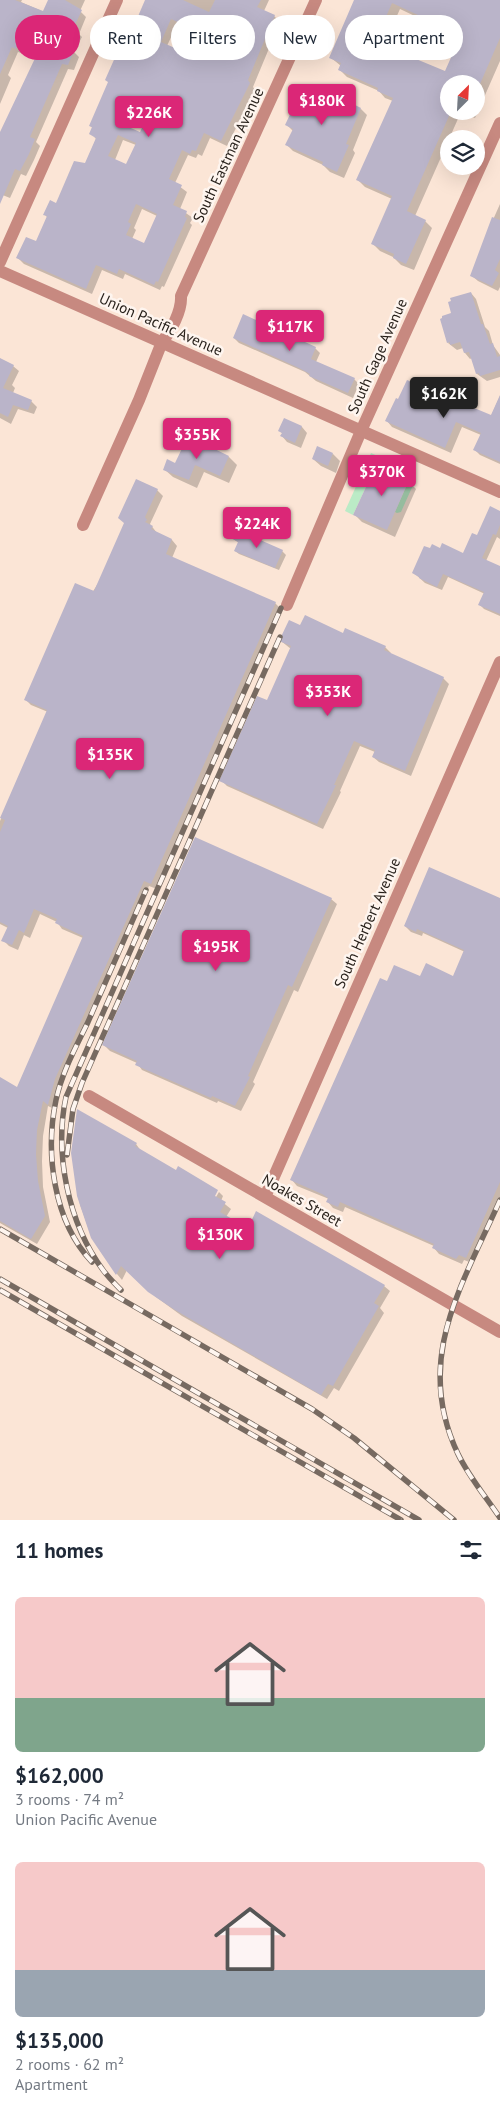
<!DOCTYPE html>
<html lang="en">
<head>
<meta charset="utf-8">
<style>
	body { margin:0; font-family:"PT Sans",sans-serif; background:#f2f2f3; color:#1f2937; height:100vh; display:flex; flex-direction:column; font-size:19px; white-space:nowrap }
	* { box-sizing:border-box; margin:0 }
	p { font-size:16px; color:#747a83 }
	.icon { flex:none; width:28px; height:28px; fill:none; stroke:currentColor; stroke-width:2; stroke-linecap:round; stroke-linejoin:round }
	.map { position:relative; height:1520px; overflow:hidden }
	.side { display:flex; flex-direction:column; background:#fff; flex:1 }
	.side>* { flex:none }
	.top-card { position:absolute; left:15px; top:15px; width:470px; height:45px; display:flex; gap:10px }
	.needle { width:32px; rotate:24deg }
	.tools { position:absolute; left:440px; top:75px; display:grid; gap:10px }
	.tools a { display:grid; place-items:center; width:45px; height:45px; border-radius:50%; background:#fff; box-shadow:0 5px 20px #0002; font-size:25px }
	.price { position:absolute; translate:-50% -42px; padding:0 11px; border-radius:5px; background:#db2777; color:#fff; font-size:16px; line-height:32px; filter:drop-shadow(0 1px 2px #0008) }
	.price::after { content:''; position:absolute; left:50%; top:30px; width:15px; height:11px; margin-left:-8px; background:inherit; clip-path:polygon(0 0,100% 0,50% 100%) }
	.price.active { background:#222; color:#fff }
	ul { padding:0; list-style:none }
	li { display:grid; align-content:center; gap:10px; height:265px; padding:0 15px }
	li span { display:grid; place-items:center; height:155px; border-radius:8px; color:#555 }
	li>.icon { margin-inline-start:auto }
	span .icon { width:90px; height:90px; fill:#fffc; stroke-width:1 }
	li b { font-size:21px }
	h2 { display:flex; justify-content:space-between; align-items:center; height:60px; padding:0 15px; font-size:21px }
	.chip { padding:0 18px; border-radius:22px; background:#fff; box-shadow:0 5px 20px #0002; font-size:18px; line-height:45px }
	.chip.active { background:#db2777; color:#fff }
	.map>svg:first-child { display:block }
	.green { fill:#bbebc6 }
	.shadow { fill:#0003; fill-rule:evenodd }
	.building { fill:#bab4c9; fill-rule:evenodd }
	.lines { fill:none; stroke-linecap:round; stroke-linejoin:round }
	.minor { stroke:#c78980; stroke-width:12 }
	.tertiary { stroke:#c78980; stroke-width:12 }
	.rail-casing { stroke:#776a61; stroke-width:5.5 }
	.rail { stroke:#fef5ef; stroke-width:4; stroke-dasharray:11; stroke-linecap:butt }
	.labels { text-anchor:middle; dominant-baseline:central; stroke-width:5; stroke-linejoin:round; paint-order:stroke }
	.street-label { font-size:15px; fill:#251e18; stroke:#fef5ef }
</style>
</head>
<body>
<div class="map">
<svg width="500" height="1520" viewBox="0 0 500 1520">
	<rect width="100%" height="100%" fill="#fbe5d6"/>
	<!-- green -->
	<path class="green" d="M371,453L407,469L404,478L391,468L376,465L353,515L345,511Z
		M409,480L414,483L401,512L397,513L395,512Z"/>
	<!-- shadow -->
	<path class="shadow" d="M0,0H22L21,2L44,12L50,0H85L80,11L86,17L79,34L82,37L74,52L79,57L74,70L68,69L36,142L40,146L34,160L26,176L21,174L10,198L0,194V135L38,55L23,48L21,53L18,52L8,75L11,78L0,104Z
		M145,0H269L264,11L274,16L280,22L253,87L255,90L227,146L210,138L202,156L198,154L196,158L188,155L175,183L187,192L180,209L193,218L190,223L192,225L164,287L162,286L160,290L125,274L123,279L102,270L92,294L24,264L18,258L36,243L48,218L45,215L57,204L85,165L96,139L91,133L93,128L90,126L134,30L146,1ZM177,24L200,34L189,56L167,46ZM134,101H141L153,107L141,134L123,126ZM123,140L136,145L127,165L115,160ZM142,209L157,216L145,245L132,239L136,230L134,228Z
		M355,0H500V61L475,118L461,112L415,216L425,221L432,228L414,270L401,265L393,257L380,251L372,243L392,199L365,187L358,180L393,101L385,98L379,91L347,77L340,70L341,66L330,57ZM400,9L461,38L445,73L383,47ZM449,84H476V111H449Z
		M361,109L367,115L353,150L355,153L344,178L330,172L323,165L293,151L287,145L293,131L287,125Z
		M500,204V287L498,291L478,281L472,276L488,231Z
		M471,293L476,299L485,327L489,331L493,345L500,355V377L487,381L477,374L472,358L470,359L465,353L463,348L457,350L448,343Z
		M234,338L315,348L320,353L316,362L354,379L359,384L353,398L316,381L305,372L239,343Z
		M0,359L13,366L19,371L12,385L15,388L13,393L31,401L37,407L34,414L18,409L11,424L0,418Z
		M500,396V464L480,455L475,450L481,435L462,427L451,453L392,427L387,421L491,416Z
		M285,420L302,427L307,433L301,448L287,442L282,436L283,434L280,431Z
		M333,454L340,461L336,473L321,466L313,459Z
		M229,457L237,465L229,483L204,472L197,488L173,477L164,469L176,464Z
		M408,481L416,489L395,537L362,522L355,515Z
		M157,490L163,496L150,524L157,533L172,540L177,546L172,558L275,603L281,609L157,889L149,886L61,1085L54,1109L48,1106L43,1136L42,1161L43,1187L50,1222L37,1244L0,1223V1079L17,1089L83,938L62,929L57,922L40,914L30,938L24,935L18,950L9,946L3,940L8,928L0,924V821L48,712L31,705L25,699Z
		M500,512V539L497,537L486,561L500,567V616L484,609L480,605L485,594L448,577L442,590L425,583L414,573L430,550L440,549L463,554Z
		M232,538L282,551L286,555L279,570L239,554L235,551L239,543Z
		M301,627L344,634L385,647L391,653L390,654L443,678L449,684L411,776L379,762L373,757L375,752L360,746L340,791L341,792L323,829L227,786L221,780L268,702L291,649L281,641Z
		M331,899L337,904L298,992L294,990L253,1082L255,1084L241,1111L218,1101L217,1103L142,1070L137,1063L110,1051L104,1045Z
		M500,899V1201L472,1263L464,1260L462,1264L439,1254L434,1248V1246L345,1207L343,1212L333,1208L328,1202L329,1199L297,1186L292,1180L387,983L421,978L454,977L465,952L423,933L422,936L411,932L405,926Z
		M136,1144L141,1151L176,1171L216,1190L213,1202L219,1192L223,1196L221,1201L231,1209L226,1217L249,1230L384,1286L390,1291L380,1308L384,1313L339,1391L334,1388L327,1399L182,1316L156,1297L127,1270L122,1280L117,1274L101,1252L89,1229L80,1205L74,1170Z"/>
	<!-- building -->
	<path class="building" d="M0,0H15L43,11L48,0H65L82,10L73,29L77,30L69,48L74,51L68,65L62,64L30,137L35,139L29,154L20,171L15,169L0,204V132L38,52L18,44L16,49L12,47L0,74Z
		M145,0H183L209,12L215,0H261L257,7L275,15L248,80L250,83L221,141L204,133L196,151L192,150L190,154L182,150L169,179L182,185L173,205L187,211L185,217L187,218L158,282L156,281L154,285L119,269L117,274L96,265L86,289L16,258L26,237L36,241L47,216L43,215L50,200L56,203L74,161L85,163L96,138L89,134L92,127L89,126L108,82L105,80L129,26L133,28ZM171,19L199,32L189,54L161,42ZM128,96H134L153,105L140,132L117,122ZM118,135L136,143L126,164L108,156ZM136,204L157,214L144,243L126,235L131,224L128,222Z
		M354,0H500V38L480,84H449V116L407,211L426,220L406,264L393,258L394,254L371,244L392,196L356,180L393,98L377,91L378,88L338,70L341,63L329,58ZM392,3L461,35L445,71L375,42Z
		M313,84L361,108L346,144L349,145L337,172L322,165L323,162L285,145L293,129L285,125L294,106L291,104L295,96L306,98Z
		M492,217L500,220V259L495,270L499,273L492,286L470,276Z
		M471,292L481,324H483L490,344L493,343L497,357L500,356V370L480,376L479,373L476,374L469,352L464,353L460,342L450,345V342L447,343L440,319L442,318V316L451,313L448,302L451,301L450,298Z
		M243,314L316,347L311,359L355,378L348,393L309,376L310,374L299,368L233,338Z
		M0,358L14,365L3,388L32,400L28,410L13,405L8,417L0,413Z
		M407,380L491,415L500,395V462L473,450L481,433L456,422L445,448L385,421L396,398L398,399Z
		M284,418L302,426L295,443L280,436L282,433L278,431Z
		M188,436L229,456L220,476L195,465L189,480L163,470L167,459L175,463Z
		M317,446L333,453L328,466L312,459Z
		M376,465L391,468L409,480L387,530L353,515Z
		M136,479L158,489L145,517L147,520L145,522L153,526L151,529L172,539L166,554L276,602L151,884L144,881L55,1079L48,1105L43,1101L37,1130L36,1154L38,1181L45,1216L31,1239L0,1221V1077L17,1087L83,936L55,923L57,919L34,909L24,933L19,930L12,945L1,941L8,926L0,922V832L5,820L0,818L47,710L24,700L75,583L94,591L124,523L118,518Z
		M490,506L500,511V525L496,535L493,534L482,558L500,566V614L478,605L484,592L443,574L437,587L419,578V577L412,573L424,546L430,548L432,544L440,548L442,543L463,553L472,533L477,535Z
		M235,529L283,550L275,568L234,551L238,542L231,538Z
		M305,615L343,633L345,628L386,646L384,650L444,677L405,771L372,757L375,750L354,741L334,785H336L317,824L219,781L257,696L267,700L291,646L279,641L289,620L300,625Z
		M195,837L332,898L292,987L288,985L248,1076L250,1077L235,1106L212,1096L211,1098L135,1065L137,1061L102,1045Z
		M429,867L500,898V1182L466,1258L459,1255L456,1259L432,1248L434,1244L340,1202L338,1207L326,1202L328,1198L322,1194L290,1180L380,978L387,981L394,965L420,976L426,963L453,976L464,950L417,929L416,932L404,926Z
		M77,1109L137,1143L135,1146L176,1170L178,1166L218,1190L215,1196L226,1202L220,1212L248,1228L256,1211L385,1285L374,1303L379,1306L333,1386L328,1384L321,1395L175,1310L148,1292L121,1266L116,1275L91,1238L77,1196L71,1153Z"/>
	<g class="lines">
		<!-- minor -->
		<path class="minor" d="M0,262L117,0
			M83,525L139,400L162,342C171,331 182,311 181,296L316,0
			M287,605L361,431L500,123
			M89,1096L500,1332
			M265,1197L500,662"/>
		<!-- tertiary -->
		<path class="tertiary" d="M0,271L500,492"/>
		<!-- rail casing -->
		<g class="rail-casing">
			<path id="rail" d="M67,1155L73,1109L82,1083L280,637
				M500,1200C462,1286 413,1359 458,1454C469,1477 486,1497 500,1518
				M0,1229L312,1409L354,1438L454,1520
				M92,1262C53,1221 45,1152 56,1100C62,1072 76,1047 88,1022C107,978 127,934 146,890
				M0,1279L419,1520
				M0,1290L401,1520
				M121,1290C115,1284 108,1277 103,1270C68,1223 54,1153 66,1097L281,608"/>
		</g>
		<!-- rail -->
		<use href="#rail" class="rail"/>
	</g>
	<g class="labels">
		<!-- street labels -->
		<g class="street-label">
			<text transform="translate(228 155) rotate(-65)">South Eastman Avenue</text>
			<text transform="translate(161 324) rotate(24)">Union Pacific Avenue</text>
			<text transform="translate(377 356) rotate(-66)">South Gage Avenue</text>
			<text transform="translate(367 923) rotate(-66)">South Herbert Avenue</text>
			<text transform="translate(302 1200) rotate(30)">Noakes Street</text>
		</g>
	</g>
</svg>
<div class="tools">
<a><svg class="needle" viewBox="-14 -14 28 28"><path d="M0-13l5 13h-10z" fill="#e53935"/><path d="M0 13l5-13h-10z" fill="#747a83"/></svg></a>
<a><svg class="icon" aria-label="layers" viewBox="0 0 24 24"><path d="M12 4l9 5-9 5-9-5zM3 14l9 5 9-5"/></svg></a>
</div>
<b class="price" style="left:322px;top:126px">$180K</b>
<b class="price" style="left:149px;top:138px">$226K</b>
<b class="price" style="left:290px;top:352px">$117K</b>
<b class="price active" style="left:444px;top:419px">$162K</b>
<b class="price" style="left:197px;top:460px">$355K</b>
<b class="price" style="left:382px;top:497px">$370K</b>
<b class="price" style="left:257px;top:549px">$224K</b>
<b class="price" style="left:328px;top:717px">$353K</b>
<b class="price" style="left:110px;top:780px">$135K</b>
<b class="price" style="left:216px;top:972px">$195K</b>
<b class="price" style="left:220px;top:1260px">$130K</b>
<div class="top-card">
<a class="chip active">Buy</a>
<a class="chip">Rent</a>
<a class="chip">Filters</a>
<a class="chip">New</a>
<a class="chip">Apartment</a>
</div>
</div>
<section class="side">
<h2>11 homes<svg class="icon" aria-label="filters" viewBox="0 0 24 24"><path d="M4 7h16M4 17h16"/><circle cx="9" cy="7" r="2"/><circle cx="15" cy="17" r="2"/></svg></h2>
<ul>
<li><span style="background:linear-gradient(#f6c9c9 65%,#7fa58c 0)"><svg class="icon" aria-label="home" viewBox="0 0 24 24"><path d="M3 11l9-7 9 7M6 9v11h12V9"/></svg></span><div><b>$162,000</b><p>3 rooms · 74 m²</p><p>Union Pacific Avenue</p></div></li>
<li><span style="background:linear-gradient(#f6c9c9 70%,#9aa5b1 0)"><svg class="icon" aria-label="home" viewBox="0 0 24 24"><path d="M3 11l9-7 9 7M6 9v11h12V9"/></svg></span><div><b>$135,000</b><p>2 rooms · 62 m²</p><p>Apartment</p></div></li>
</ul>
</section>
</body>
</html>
